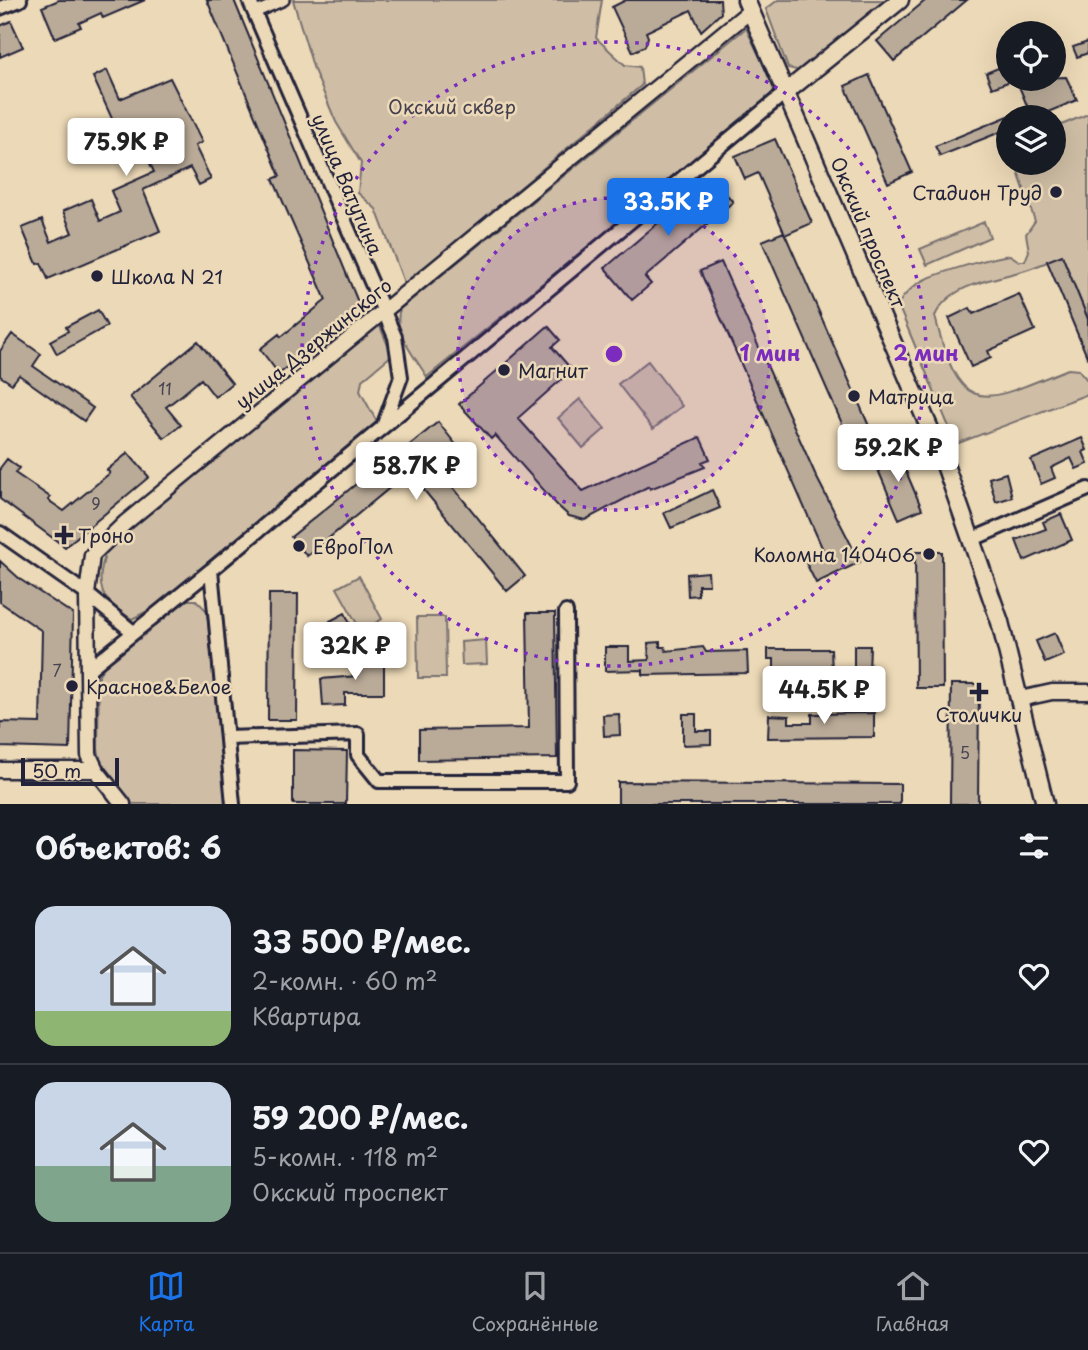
<!DOCTYPE html>
<html lang="ru">
<head>
<meta charset="utf-8">
<style>
	body { margin:0; font-family:"Playpen Sans",sans-serif; background:#20242c; color:#f1f3f6; height:100vh; display:flex; flex-direction:column; font-size:26px; white-space:nowrap }
	* { box-sizing:border-box; margin:0 }
	p { font-size:23px; color:#9ea1a6 }
	.icon { flex:none; width:38px; height:38px; fill:none; stroke:currentColor; stroke-width:2; stroke-linecap:round; stroke-linejoin:round }
	.map { position:relative; height:804px; overflow:hidden }
	.sheet { display:flex; flex-direction:column; background:#171b24; flex:1 }
	.sheet>* { flex:none }
	.tools { position:absolute; left:996px; top:21px; display:grid; gap:14px }
	.tools a { display:grid; place-items:center; width:70px; height:70px; border-radius:50%; background:#171b24; box-shadow:0 7px 28px #0002; font-size:35px }
	.scale { position:absolute; left:21px; bottom:18px; width:98px; box-sizing:border-box; padding-left:7px; border:4px solid #22223b; border-top:0; font-size:19px; line-height:24px; white-space:nowrap; color:#22223b; -webkit-text-stroke:5px #ecd9b7; paint-order:stroke }
	.price { position:absolute; translate:-50% -60px; padding:0 16px; border-radius:7px; background:#fff; color:#222; font-size:23px; line-height:46px; filter:drop-shadow(0 2px 4px #0008) }
	.price::after { content:''; position:absolute; left:50%; top:42px; width:21px; height:16px; margin-left:-10px; background:inherit; clip-path:polygon(0 0,100% 0,50% 100%) }
	.price.on { background:#1a73e8; color:#fff }
	ul { padding:0; list-style:none }
	li { display:flex; align-items:center; gap:21px; height:175px; padding:0 35px }
	li+li { border-top:2px solid #363941 }
	li span { display:grid; place-items:center; flex:none; width:196px; height:140px; border-radius:21px; color:#555 }
	li>.icon { margin-inline-start:auto }
	span .icon { width:84px; height:84px; fill:#fffc; stroke-width:1 }
	li b { font-size:30px }
	h2 { display:flex; justify-content:space-between; align-items:center; height:84px; padding:0 35px; font-size:30px }
	.tabs { display:flex; justify-content:space-around; align-items:center; height:98px; border-top:2px solid #363941; background:#171b24; font-size:19px; color:#9ea1a6 }
	.tabs a { display:grid; justify-items:center; gap:4px }
	.tabs .on { color:#1a73e8 }
	.map>svg:first-child { display:block }
	.green { fill:#cfbea5; stroke:#787070; stroke-width:2 }
	.building { fill:#baab98; stroke:#22223b; stroke-width:2 }
	.lines { fill:none; stroke-linecap:round; stroke-linejoin:round }
	.pedestrian-casing { stroke:#22223b; stroke-width:14 }
	.minor-casing { stroke:#22223b; stroke-width:18 }
	.tertiary-casing { stroke:#22223b; stroke-width:19 }
	.secondary-casing { stroke:#22223b; stroke-width:21 }
	.pedestrian { stroke:#ecd9b7; stroke-width:9 }
	.minor { stroke:#ecd9b7; stroke-width:12 }
	.tertiary { stroke:#ecd9b7; stroke-width:14 }
	.secondary { stroke:#ecd9b7; stroke-width:16 }
	.ring { fill:none; stroke:#7b2cbf; stroke-width:3.5; stroke-dasharray:3.5 7 }
	.poi-dot { fill:#22223b; stroke:#ecd9b7; stroke-width:2.5 }
	.labels { text-anchor:middle; dominant-baseline:central; stroke-width:5; stroke-linejoin:round; paint-order:stroke }
	.number-label { font-size:16px; fill:#484452 }
	.park-label { font-size:19px; fill:#454150; stroke:#ecd9b7 }
	.street-label { font-size:19px; fill:#22223b; stroke:#ecd9b7 }
	.poi-label { font-size:19px; fill:#22223b; stroke:#ecd9b7; text-anchor:start }
	.centre { fill:#7b2cbf; stroke:#ecd9b7; stroke-width:3.5 }
	.ring-label { font-size:21px; text-anchor:middle; font-weight:bold; fill:#7b2cbf; stroke:#ecd9b7; stroke-width:5; stroke-linejoin:round; paint-order:stroke }
</style>
</head>
<body>
<div class="map">
<svg width="1088" height="804" viewBox="0 0 1088 804">
	<rect width="100%" height="100%" fill="#ecd9b7"/>
	<filter id="ink" filterUnits="userSpaceOnUse"><feTurbulence type="fractalNoise" baseFrequency=".0143" numOctaves="2"/><feDisplacementMap in="SourceGraphic" scale="14" xChannelSelector="R" yChannelSelector="G"/><feConvolveMatrix kernelMatrix="1 2 1 2 8 2 1 2 1" color-interpolation-filters="sRGB"/></filter>
	<g filter="url(#ink)">
		<!-- green -->
		<path class="green" d="M293,0H602L596,38L625,65L640,67L642,85L405,285L376,209L358,193L361,163L336,122L314,70Z
			M778,0H888L800,71L788,68L766,9Z
			M746,28L775,89L763,104L427,377C416,358 392,332 400,309Z
			M1088,114V319L1062,256C1050,261 1038,266 1026,270C994,280 950,283 935,316C961,423 984,402 1068,369L1079,370L1088,381V394L956,444L898,305C903,295 915,284 926,279C945,271 989,258 1010,255L1019,261H1025L1029,251L1026,234L1035,221L1015,163H1054V128Z
			M984,222L990,237L927,265L920,249Z
			M379,324L392,355L362,380L360,391L377,422L153,608L132,619C99,600 94,585 107,549Z
			M648,361L682,406L653,429L618,384Z
			M580,399L605,429L583,448L558,418Z
			M359,576L382,619L361,631L337,588Z
			M187,600H196L207,611L226,804H132L101,763L98,749L99,674L106,664Z
			M417,617H445L446,678H418Z
			M486,640L487,664L462,665L461,642Z"/>
		<!-- building -->
		<path class="building" d="M59,0H145L103,18L101,13L79,23L81,27L55,38L42,7Z
			M207,0H234L360,307L279,374L260,349L279,334L281,337L326,300L273,179L280,176Z
			M626,0H720L721,13L701,31L691,10L646,32L648,37L645,46L633,52L612,7Z
			M926,0H967L894,61L877,41Z
			M11,21L23,47L0,57V26Z
			M1088,42V53L1077,57L1073,47Z
			M1008,64V82L992,88L986,73Z
			M107,70L120,99L170,78L202,142L195,146L211,179L199,185L190,168L143,190L160,231L48,279L41,263L37,264L22,228L42,220L51,242L72,233L63,211L91,199L100,221L120,212L111,191L154,172L137,136L123,143L93,77Z
			M869,75L912,172L888,183L845,86Z
			M1066,77L1077,100L1036,117H1008V129L940,156L935,146L1028,108L1016,79Z
			M775,139L812,223L785,235L784,232L876,442L854,451L762,241L784,232L758,173L745,179L735,156Z
			M712,177L733,202L645,277L651,284L632,300L605,268Z
			M1062,255L1088,319V359L1047,261Z
			M721,262L816,476L860,562L816,583L805,561L824,552L700,271Z
			M1019,294L1035,330L988,351L991,358L971,367L949,318L970,308L973,314Z
			M98,310L107,326L57,354L50,341L68,331L66,327Z
			M548,326L560,340L552,347L572,370L518,418L583,491L700,437L710,459L702,462L705,467L650,489L649,486L585,520L569,516L557,505L495,435L491,439L459,404Z
			M12,334L41,354L33,366L93,408L84,421L19,375L12,384L0,376V351Z
			M198,341L232,383L215,397L201,379L183,394L166,407L181,425L164,438L130,397Z
			M438,422L461,451L439,470L525,576L507,591L409,472L307,556L291,537L399,449L401,452Z
			M1082,438L1087,450L1083,452L1088,464L1076,469L1071,458L1051,468L1055,478L1041,484L1031,460Z
			M896,448L922,509L899,519L873,458Z
			M128,453L149,477L65,547L0,499V468L7,459L19,468L15,473L50,497L48,500L64,511L110,473L107,470Z
			M1006,473L1012,497L996,502L989,478Z
			M712,490L720,508L671,528L664,513Z
			M1061,514L1072,540L1024,561L1016,540L1046,529L1043,522Z
			M915,552H942L943,688H916Z
			M0,561L21,580L73,614L70,749L0,747V722L40,723L42,631L0,602Z
			M708,572L709,585H698V595L688,596L687,574Z
			M269,594H298L297,720H268Z
			M345,613L357,638L343,646L330,621Z
			M527,613H555L557,758L419,760V730L529,728Z
			M1055,633L1064,655L1045,663L1036,641Z
			M660,642V647H665L666,651L703,647L706,652L747,651L748,673L643,675V670L605,671V647H629V661L649,660L648,643Z
			M854,646H870L869,673H854Z
			M768,649H831L832,673L774,672V659H768Z
			M357,656L384,657V693H345V705L323,706L321,679L357,676Z
			M951,684H979L978,804H950Z
			M874,713V737L768,738L769,715L789,716V723H812V714Z
			M619,714L620,735L604,736L603,715Z
			M683,714H696V731H711V744L683,745Z
			M293,750L347,751L346,804H293Z
			M618,782L900,784V804H618Z"/>
		<g class="lines">
			<!-- pedestrian casing -->
			<g class="pedestrian-casing">
				<path id="pedestrian" d="M254,13L284,0"/>
			</g>
			<!-- minor casing -->
			<g class="minor-casing">
				<path id="minor" d="M249,0L395,337L401,377L384,424
					M0,8L20,0
					M0,533L87,594L133,632
					M973,539L1088,489
					M89,669L211,570
					M227,738L358,734V755L379,781H567L566,612
					M233,804L211,570L786,92"/>
			</g>
			<!-- tertiary casing -->
			<g class="tertiary-casing">
				<path id="tertiary" d="M1020,699L1052,692H1088
					M0,770H96
					M123,804L96,770L89,755L87,594L92,555L125,523L750,11"/>
			</g>
			<!-- secondary casing -->
			<g class="secondary-casing">
				<path id="secondary" d="M746,0L944,462L1000,622L1045,804
					M786,92L900,0"/>
			</g>
			<!-- pedestrian -->
			<use href="#pedestrian" class="pedestrian"/>
			<!-- minor -->
			<use href="#minor" class="minor"/>
			<!-- tertiary -->
			<use href="#tertiary" class="tertiary"/>
			<!-- secondary -->
			<use href="#secondary" class="secondary"/>
		</g>
	</g>
	<!-- distance rings -->
	<circle cx="614" cy="354" r="156" fill="#7b2cbf" fill-opacity=".12"/>
	<g class="ring">
		<circle cx="614" cy="354" r="156"/>
		<circle cx="614" cy="354" r="312"/>
	</g>
	<!-- markers -->
	<g class="poi-dot">
		<circle cx="1056" cy="192" r="7"/>
		<circle cx="97" cy="276" r="7"/>
		<circle cx="504" cy="370" r="7"/>
		<circle cx="854" cy="396" r="7"/>
		<path d="M60.5 524.5h7v7h7v7h-7v7h-7v-7h-7v-7h7z"/>
		<circle cx="299" cy="546" r="7"/>
		<circle cx="929" cy="554" r="7"/>
		<circle cx="72" cy="686" r="7"/>
		<path d="M975.5 681.5h7v7h7v7h-7v7h-7v-7h-7v-7h7z"/>
	</g>
	<g class="labels">
		<!-- number labels -->
		<g class="number-label">
			<text x="165" y="388">11</text>
			<text x="96" y="503">9</text>
			<text x="57" y="670">7</text>
			<text x="965" y="752">5</text>
		</g>
		<!-- park labels -->
		<g class="park-label">
			<text x="452" y="106">Окский сквер</text>
		</g>
		<!-- street labels -->
		<g class="street-label">
			<text transform="translate(348 184) rotate(67)">улица Ватутина</text>
			<text transform="translate(869 232) rotate(67)">Окский проспект</text>
			<text transform="translate(313 343) rotate(-39)">улица Дзержинского</text>
		</g>
		<!-- poi labels -->
		<g class="poi-label">
			<text x="1042" y="192" text-anchor="end">Стадион Труд</text>
			<text x="111" y="276">Школа N 21</text>
			<text x="518" y="370">Магнит</text>
			<text x="868" y="396">Матрица</text>
			<text x="78" y="535">Троно</text>
			<text x="313" y="546">ЕвроПол</text>
			<text x="915" y="554" text-anchor="end">Коломна 140406</text>
			<text x="86" y="686">Красное&amp;Белое</text>
			<text x="979" y="714" text-anchor="middle">Столички</text>
		</g>
	</g>
	<circle cx="614" cy="354" r="10" class="centre"/>
	<g class="ring-label">
		<text x="770" y="361">1 мин</text>
		<text x="926" y="361">2 мин</text>
	</g>
</svg>
<div class="tools">
<a><svg class="icon" aria-label="locate" viewBox="0 0 24 24"><circle cx="12" cy="12" r="6"/><path d="M12 2v4M12 18v4M2 12h4M18 12h4"/></svg></a>
<a><svg class="icon" aria-label="layers" viewBox="0 0 24 24"><path d="M12 4l9 5-9 5-9-5zM3 14l9 5 9-5"/></svg></a>
</div>
<div class="scale">50 m</div>
<b class="price" style="left:126px;top:178px">75.9K ₽</b>
<b class="price on" style="left:668px;top:238px">33.5K ₽</b>
<b class="price" style="left:898px;top:484px">59.2K ₽</b>
<b class="price" style="left:416px;top:502px">58.7K ₽</b>
<b class="price" style="left:355px;top:682px">32K ₽</b>
<b class="price" style="left:824px;top:726px">44.5K ₽</b>
</div>
<section class="sheet">
<h2>Объектов: 6<svg class="icon" aria-label="filters" viewBox="0 0 24 24"><path d="M4 7h16M4 17h16"/><circle cx="9" cy="7" r="2"/><circle cx="15" cy="17" r="2"/></svg></h2>
<ul>
<li><span style="background:linear-gradient(#c9d6e8 75%,#8fb573 0)"><svg class="icon" aria-label="home" viewBox="0 0 24 24"><path d="M3 11l9-7 9 7M6 9v11h12V9"/></svg></span><div><b>33 500 ₽/мес.</b><p>2-комн. · 60 m²</p><p>Квартира</p></div><svg class="icon" aria-label="heart" viewBox="0 0 24 24"><path d="M12 20l-8-8c-3-5 5-10 8-4 3-6 11-1 8 4z"/></svg></li>
<li><span style="background:linear-gradient(#c9d6e8 60%,#7fa58c 0)"><svg class="icon" aria-label="home" viewBox="0 0 24 24"><path d="M3 11l9-7 9 7M6 9v11h12V9"/></svg></span><div><b>59 200 ₽/мес.</b><p>5-комн. · 118 m²</p><p>Окский проспект</p></div><svg class="icon" aria-label="heart" viewBox="0 0 24 24"><path d="M12 20l-8-8c-3-5 5-10 8-4 3-6 11-1 8 4z"/></svg></li>
</ul>
</section>
<nav class="tabs">
<a class="on"><svg class="icon" aria-label="map" viewBox="0 0 24 24"><path d="M3 6l6-2 6 2 6-2v14l-6 2-6-2-6 2zM9 4v14M15 6v14"/></svg>Карта</a>
<a><svg class="icon" aria-label="saved" viewBox="0 0 24 24"><path d="M7 4h10v16l-5-4-5 4z"/></svg>Сохранённые</a>
<a><svg class="icon" aria-label="home" viewBox="0 0 24 24"><path d="M3 11l9-7 9 7M6 9v11h12V9"/></svg>Главная</a>
</nav>
</body>
</html>
